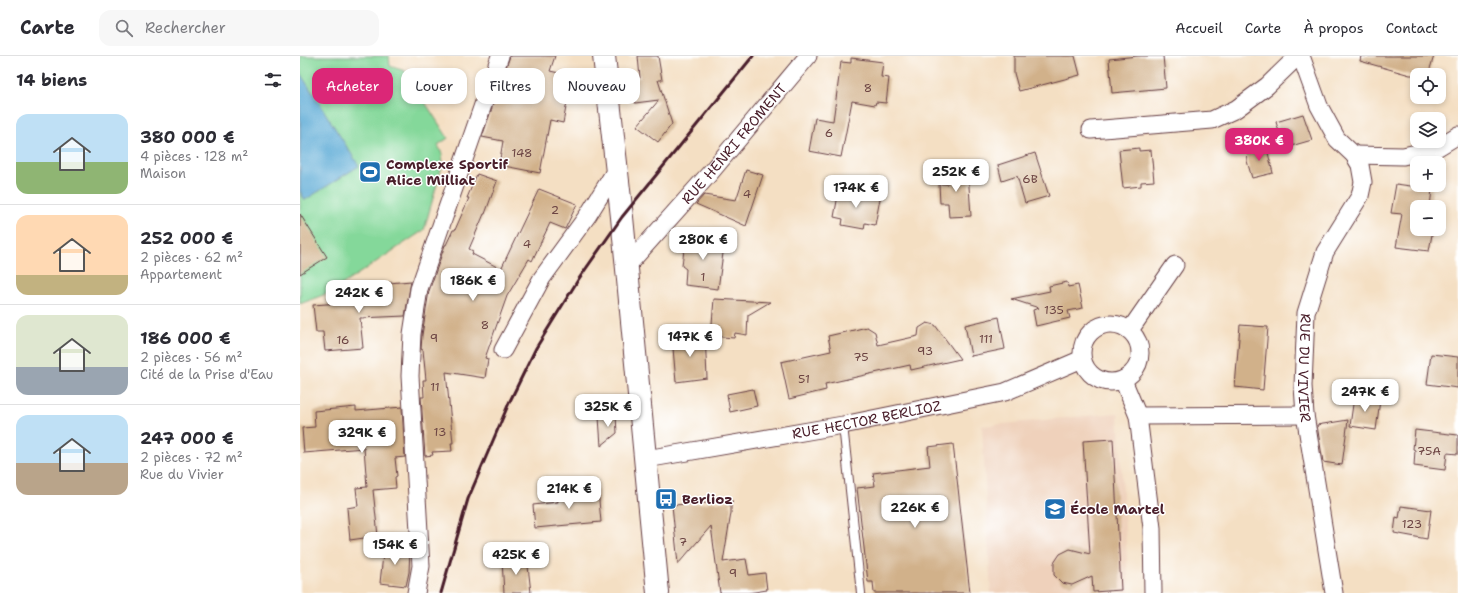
<!DOCTYPE html>
<html lang="fr">
<head>
<meta charset="utf-8">
<style>
	body { margin:0; font-family:"Shantell Sans",sans-serif; background:#f7f7f7; color:#2b2b33; height:100vh; display:flex; flex-direction:column; font-size:15px; white-space:nowrap }
	* { box-sizing:border-box; margin:0 }
	p { font-size:13px; color:#7c7c81 }
	.icon { flex:none; width:22px; height:22px; fill:none; stroke:currentColor; stroke-width:2; stroke-linecap:round; stroke-linejoin:round }
	.map { position:relative; flex:1; overflow:hidden }
	.drawer { display:flex; flex-direction:column; background:#fff; width:300px }
	.drawer>* { flex:none }
	.banner { position:absolute; left:12px; top:12px; width:380px; height:36px; display:flex; gap:8px }
	.tools { position:absolute; left:1110px; top:12px; display:grid; gap:8px }
	.tools a { display:grid; place-items:center; width:36px; height:36px; border-radius:8px; background:#fff; box-shadow:0 2px 6px #0003; font-size:20px }
	.price { position:absolute; translate:-50% -34px; padding:0 9px; border-radius:8px; background:#fff; color:#222; font-size:13px; line-height:26px; filter:drop-shadow(0 1px 2px #0008) }
	.price::after { content:''; position:absolute; left:50%; top:24px; width:12px; height:9px; margin-left:-6px; background:inherit; clip-path:polygon(0 0,100% 0,50% 100%) }
	.price.current { background:#db2777; color:#fff }
	ul { padding:0; list-style:none }
	li { display:flex; align-items:center; gap:12px; height:100px; padding:0 16px }
	li+li { border-top:1px solid #e1e1e2 }
	li span { display:grid; place-items:center; flex:none; width:112px; height:80px; border-radius:12px; color:#555 }
	li>.icon { margin-inline-start:auto }
	span .icon { width:48px; height:48px; fill:#fffc; stroke-width:1 }
	li b { font-size:17px }
	h2 { display:flex; justify-content:space-between; align-items:center; height:48px; padding:0 16px; font-size:17px }
	.pill { padding:0 14px; border-radius:12px; background:#fff; box-shadow:0 2px 6px #0003; font-size:14px; line-height:36px }
	.pill.current { background:#db2777; color:#fff }
	header { display:flex; align-items:center; gap:24px; box-sizing:border-box; height:56px; padding:0 20px; background:#fff; border-bottom:1px solid #e1e1e2 }
	header strong { font-size:19px }
	nav { display:flex; gap:22px; margin-inline-start:auto; font-size:14px }
	.search { width:280px; height:36px; background:#f7f7f7; display:flex; align-items:center; gap:10px; box-sizing:border-box; padding:0 14px; border-radius:12px; color:#7c7c81; font-size:15px }
	main { display:flex; flex:1; min-height:0 }
	.map>svg:first-child { display:block }
	.built { fill:#efd1bb }
	.green { fill:#84d89a; stroke:#677c62 }
	.water { fill:#5caad5; stroke:#536480 }
	.building { fill:#d1b18a }
	.lines { fill:none; stroke-linecap:round; stroke-linejoin:round }
	.service-casing { stroke:#643c42; stroke-width:10 }
	.minor-casing { stroke:#643c42; stroke-width:19 }
	.primary-casing { stroke:#643c42; stroke-width:24 }
	.service { stroke:#fff; stroke-width:8 }
	.minor { stroke:#fff; stroke-width:17 }
	.primary { stroke:#fff; stroke-width:22 }
	.rail { stroke:#4a1f2b; stroke-width:3 }
	.labels { text-anchor:middle; dominant-baseline:central; stroke-width:3; stroke-linejoin:round; paint-order:stroke }
	.number-label { font-size:12px; fill:#6c4443 }
	.street-label { font-size:14px; fill:#4a1f2b; stroke:#fff }
	.poi-label { font-size:14px; font-weight:bold; fill:#4a1f2b; stroke:#fff; text-anchor:start }
</style>
</head>
<body>
<header>
<strong>Carte</strong>
<div class="search"><svg class="icon" aria-label="search" viewBox="0 0 24 24"><circle cx="10" cy="10" r="6"/><path d="M15 15l6 6"/></svg>Rechercher</div>
<nav><a>Accueil</a><a>Carte</a><a>À propos</a><a>Contact</a></nav>
</header>
<main>
<section class="drawer">
<h2>14 biens<svg class="icon" aria-label="filters" viewBox="0 0 24 24"><path d="M4 7h16M4 17h16"/><circle cx="9" cy="7" r="2"/><circle cx="15" cy="17" r="2"/></svg></h2>
<ul>
<li><span style="background:linear-gradient(#bfe0f5 60%,#8fb573 0)"><svg class="icon" aria-label="home" viewBox="0 0 24 24"><path d="M3 11l9-7 9 7M6 9v11h12V9"/></svg></span><div><b>380 000 €</b><p>4 pièces · 128 m²</p><p>Maison</p></div></li>
<li><span style="background:linear-gradient(#ffd9b3 75%,#c2b280 0)"><svg class="icon" aria-label="home" viewBox="0 0 24 24"><path d="M3 11l9-7 9 7M6 9v11h12V9"/></svg></span><div><b>252 000 €</b><p>2 pièces · 62 m²</p><p>Appartement</p></div></li>
<li><span style="background:linear-gradient(#dfe7d0 65%,#9aa5b1 0)"><svg class="icon" aria-label="home" viewBox="0 0 24 24"><path d="M3 11l9-7 9 7M6 9v11h12V9"/></svg></span><div><b>186 000 €</b><p>2 pièces · 56 m²</p><p>Cité de la Prise d'Eau</p></div></li>
<li><span style="background:linear-gradient(#bfe0f5 60%,#b9a48a 0)"><svg class="icon" aria-label="home" viewBox="0 0 24 24"><path d="M3 11l9-7 9 7M6 9v11h12V9"/></svg></span><div><b>247 000 €</b><p>2 pièces · 72 m²</p><p>Rue du Vivier</p></div></li>
</ul>
</section>
<div class="map">
<svg width="1158" height="537" viewBox="0 0 1158 537">
	<rect width="100%" height="100%" fill="#fff"/>
	<filter id="ink" filterUnits="userSpaceOnUse"><feTurbulence type="fractalNoise" baseFrequency=".025" numOctaves="2"/><feDisplacementMap in="SourceGraphic" scale="8" xChannelSelector="R" yChannelSelector="G"/><feConvolveMatrix kernelMatrix="1 2 1 2 8 2 1 2 1" color-interpolation-filters="sRGB"/></filter>
	<filter id="wash" filterUnits="userSpaceOnUse"><feTurbulence type="fractalNoise" baseFrequency=".012" numOctaves="4" result="noise"/><feDisplacementMap in="SourceGraphic" scale="16" xChannelSelector="R" yChannelSelector="G"/><feGaussianBlur stdDeviation="0.9" result="paint"/><feColorMatrix in="noise" values="0 0 0 0 0 0 0 0 0 0 0 0 0 0 0 0 0 1.4 0 .05"/><feComposite in="paint" operator="in"/></filter>
	<g filter="url(#wash)">
		<rect width="100%" height="100%" fill="#f4dfc3"/>
		<!-- built -->
		<path class="built" d="M818,357L829,537H691L682,370Z"/>
		<!-- green -->
		<path class="green" d="M0,0H89L90,10L105,15L148,82L138,89L142,98L143,107L124,174L31,236L0,248Z"/>
		<!-- water -->
		<path class="water" d="M0,17L59,110L5,144L0,135Z"/>
		<g id="blocks">
			<!-- building -->
			<path class="building" d="M210,0H255L250,15L272,20L263,67L250,64L240,117L199,109L203,85L182,81Z
				M338,0H358L362,24H358L372,68L358,86L337,70L359,44L335,47L333,22H340Z
				M714,0H775L780,19L719,35L714,17Z
				M838,0H863L866,32L812,37L809,3Z
				M1061,0H1134L1128,19H1110L1060,5Z
				M551,2L583,6L581,21L589,22L586,47L576,46L575,49L552,45L541,101L509,95L515,62L533,65L541,6L551,7Z
				M1003,58L1012,84L984,92L976,66Z
				M966,89L973,117L952,122L947,105L948,94Z
				M839,92V95L851,94L854,125L841,126V130L823,132L819,94Z
				M735,97L749,140L725,147L717,120L702,125L698,109Z
				M661,113V116H668L671,160L649,161L648,147H640L639,128H647L646,114Z
				M446,114L463,119L446,170L396,148L404,139L436,144Z
				M177,118L197,125L185,158H184L169,193L173,195L172,198L201,213L239,133L277,148L265,173L250,167L232,205L229,203L207,240L185,302L188,303L185,322L146,316L153,387H151L152,395L132,396L133,399L125,400L121,341H124L123,324H126L123,294L121,293L122,279L129,235L145,189H146L153,174H155L169,142H167Z
				M1096,128L1132,133L1130,151H1117V173H1133L1129,195L1096,191L1102,158L1091,157Z
				M539,134L580,143L575,169L565,167L564,173L542,169L543,163L534,161Z
				M0,158L27,201L0,218Z
				M386,177L425,183L418,233L385,229L386,213L382,210Z
				M111,225L105,260L60,262L63,292L25,295L23,276H16L13,249L53,246L52,233L67,232V229Z
				M767,226L768,231L778,229L783,252L768,255L770,262L736,270L733,254L739,252L711,243L750,235L749,230Z
				M414,243L470,246L448,259L447,279L435,277L434,282L411,280Z
				M699,261L705,293L671,300L665,269Z
				M627,267L635,269L660,303L611,314L610,309L525,328L526,334L489,343L481,306L531,295L528,280L567,271L575,276L578,289L618,280L619,272Z
				M940,269L968,271L963,334L935,331Z
				M405,278L407,322L376,326L372,281Z
				M1131,298L1158,301V332L1127,328Z
				M453,333L457,350L430,356L427,338Z
				M1054,341L1080,344L1076,374L1050,370Z
				M56,351V355L102,351L105,401L95,402L97,420L95,421L96,432L73,434L78,480L50,484L47,452L58,450L56,432L67,431L64,392L4,397L2,372L15,371L14,355Z
				M316,359L317,377L301,390L299,361Z
				M1048,364L1042,409L1023,406L1017,369Z
				M1115,374L1158,379V398L1147,397L1145,414L1114,410L1115,394L1113,393Z
				M813,383L821,534L793,536L792,520L772,529L762,527L754,519V507L760,498L770,493L790,498L783,385Z
				M653,388L670,537H574L573,526H568L557,432L575,430L573,417L630,410L628,391Z
				M298,434L301,466L235,472L233,449L258,446L256,438Z
				M407,445L416,446L433,445L429,449H431V457L423,506L446,503L449,519L465,517L467,534L448,537H420L411,470L378,508L372,449L408,447Z
				M1101,450L1131,454L1127,483L1094,477L1096,461L1099,462Z
				M84,490L110,493L109,516L106,530L80,527Z
				M227,501L231,537H204L202,504Z"/>
		</g>
	</g>
	<g filter="url(#ink)">
		<use href="#blocks" fill-opacity="0" stroke="#643c42" stroke-width="1"/>
		<g class="lines">
			<!-- service casing -->
			<g class="service-casing">
				<path id="service" d="M543,369L561,537"/>
			</g>
			<!-- minor casing -->
			<g class="minor-casing">
				<g id="minor">
					<path id="s1" d="M1001,0L1019,50L1037,83L1054,99L1060,109L1063,126L1060,140L1025,196L1006,257L1003,330L1005,359L1034,537"/>
					<path d="M791,74L912,64L936,53L967,30L998,0"/>
					<path d="M1054,99L1103,100L1135,93L1158,79"/>
					<path id="s2" d="M326,211L410,117L508,0"/>
					<circle cx="811" cy="297" r="29"/>
					<path d="M830,274L875,209"/>
					<path d="M203,294L242,222L288,159L316,114"/>
					<path d="M823,324L838,360L852,472L853,537"/>
					<path d="M838,360L1005,359"/>
					<path id="s3" d="M346,403L543,369L705,336L782,303"/>
					<path d="M116,537L121,510L110,320L112,278L119,233L200,0"/>
				</g>
			</g>
			<!-- primary casing -->
			<g class="primary-casing">
				<path id="primary" d="M304,0L322,161L358,537"/>
			</g>
			<!-- service -->
			<use href="#service" class="service"/>
			<!-- minor -->
			<use href="#minor" class="minor"/>
			<!-- primary -->
			<use href="#primary" class="primary"/>
			<!-- rail -->
			<path class="rail" d="M141,537L168,443L209,347L236,292L278,224L322,161L453,0"/>
		</g>
	</g>
	<!-- icons -->
	<defs>
		<g id="stadium-square" transform="scale(1.15)"><rect x="-9" y="-9" width="18" height="18" rx="4" fill="#1f6fb2" stroke="#fff"/><path d="M0-5a6.5 5 0 1 0 0 10a6.5 5 0 1 0 0-10ZM-3.5-1.8h7v3.6h-7Z" fill="#fff"/></g>
		<g id="bus-square" transform="scale(1.15)"><rect x="-9" y="-9" width="18" height="18" rx="4" fill="#1f6fb2" stroke="#fff"/><path d="M-5-6H5V4H4V6H2V4H-2V6H-4V4H-5ZM-3.5-4V0h7V-4ZM-3.5 1.2v1.5H-2V1.2ZM2 1.2v1.5H3.5V1.2Z" fill="#fff"/></g>
		<g id="school-square" transform="scale(1.15)"><rect x="-9" y="-9" width="18" height="18" rx="4" fill="#1f6fb2" stroke="#fff"/><path d="M0-5L7-2L0 1L-7-2ZM-4 1L0 2.5L4 1V4Q0 6-4 4Z" fill="#fff"/></g>
	</defs>
	<g fill-rule="evenodd">
		<use href="#stadium-square" x="70" y="116"/>
		<use href="#bus-square" x="366" y="443"/>
		<use href="#school-square" x="755" y="453"/>
	</g>
	<g class="labels">
		<!-- number labels -->
		<g class="number-label">
			<text x="568" y="32">8</text>
			<text x="529" y="77">6</text>
			<text x="222" y="97">148</text>
			<text x="730" y="123">6B</text>
			<text x="447" y="138">4</text>
			<text x="255" y="154">2</text>
			<text x="227" y="188">4</text>
			<text x="403" y="221">1</text>
			<text x="754" y="254">135</text>
			<text x="185" y="269">8</text>
			<text x="134" y="282">9</text>
			<text x="686" y="283">111</text>
			<text x="43" y="284">16</text>
			<text x="625" y="295">93</text>
			<text x="561" y="301">75</text>
			<text x="504" y="323">51</text>
			<text x="135" y="331">11</text>
			<text x="140" y="376">13</text>
			<text x="1129" y="395">75A</text>
			<text x="1112" y="468">123</text>
			<text x="383" y="486">7</text>
			<text x="433" y="517">9</text>
		</g>
		<!-- street labels -->
		<g class="street-label">
			<text stroke="none"><textPath href="#s2" startOffset="164">RUE HENRI FROMENT</textPath></text>
			<text stroke="none"><textPath href="#s1" startOffset="342">RUE DU VIVIER</textPath></text>
			<text stroke="none"><textPath href="#s3" startOffset="224">RUE HECTOR BERLIOZ</textPath></text>
		</g>
		<!-- poi labels -->
		<g class="poi-label">
			<text x="86" y="108">Complexe Sportif<tspan x="86" dy="16">Alice Milliat</tspan></text>
			<text x="382" y="443">Berlioz</text>
			<text x="770" y="453">École Martel</text>
		</g>
	</g>
</svg>
<div class="tools">
<a><svg class="icon" aria-label="locate" viewBox="0 0 24 24"><circle cx="12" cy="12" r="6"/><path d="M12 2v4M12 18v4M2 12h4M18 12h4"/></svg></a>
<a><svg class="icon" aria-label="layers" viewBox="0 0 24 24"><path d="M12 4l9 5-9 5-9-5zM3 14l9 5 9-5"/></svg></a>
<a>+</a>
<a>−</a>
</div>
<b class="price current" style="left:959px;top:106px">380K €</b>
<b class="price" style="left:656px;top:137px">252K €</b>
<b class="price" style="left:556px;top:153px">174K €</b>
<b class="price" style="left:403px;top:205px">280K €</b>
<b class="price" style="left:173px;top:246px">186K €</b>
<b class="price" style="left:59px;top:258px">242K €</b>
<b class="price" style="left:390px;top:302px">147K €</b>
<b class="price" style="left:1065px;top:357px">247K €</b>
<b class="price" style="left:308px;top:372px">325K €</b>
<b class="price" style="left:62px;top:398px">329K €</b>
<b class="price" style="left:269px;top:454px">214K €</b>
<b class="price" style="left:615px;top:473px">226K €</b>
<b class="price" style="left:95px;top:510px">154K €</b>
<b class="price" style="left:216px;top:520px">425K €</b>
<div class="banner">
<a class="pill current">Acheter</a>
<a class="pill">Louer</a>
<a class="pill">Filtres</a>
<a class="pill">Nouveau</a>
</div>
</div>
</main>
</body>
</html>
